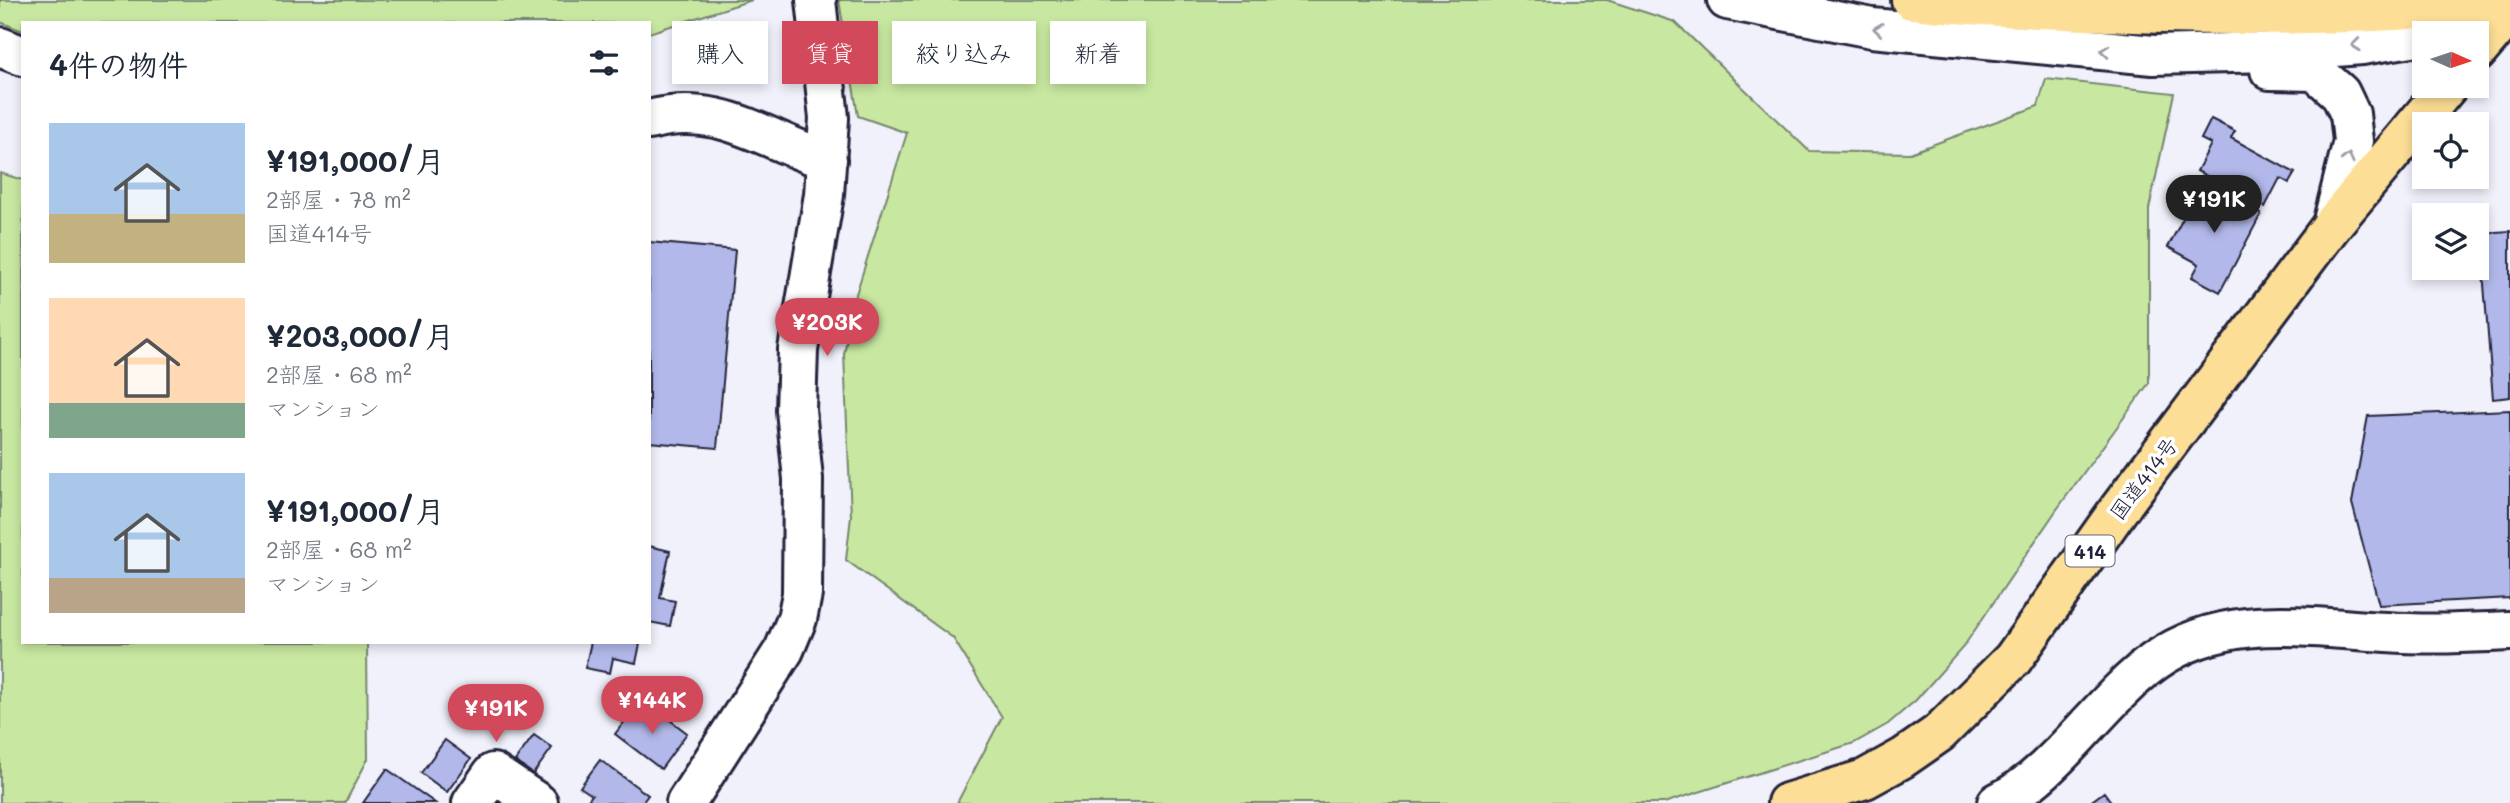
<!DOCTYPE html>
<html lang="ja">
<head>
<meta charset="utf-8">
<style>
	body { margin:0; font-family:Mali,"Klee One",sans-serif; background:#f2f2f3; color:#1f2937; height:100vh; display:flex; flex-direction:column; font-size:26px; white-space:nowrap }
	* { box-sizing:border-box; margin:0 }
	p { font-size:23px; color:#747a83 }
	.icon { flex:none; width:38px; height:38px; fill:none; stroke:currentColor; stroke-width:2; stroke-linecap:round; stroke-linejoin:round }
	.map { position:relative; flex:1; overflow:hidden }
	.side { position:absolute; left:21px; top:21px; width:630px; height:623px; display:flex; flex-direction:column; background:#fff; border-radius:0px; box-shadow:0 4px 10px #0003 }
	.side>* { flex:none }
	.banner { position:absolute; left:672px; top:21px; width:665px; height:63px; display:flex; gap:14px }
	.needle { width:46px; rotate:93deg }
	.controls { position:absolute; left:2412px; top:21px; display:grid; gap:14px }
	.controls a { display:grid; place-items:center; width:77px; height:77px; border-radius:0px; background:#fff; box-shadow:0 4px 10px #0003; font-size:35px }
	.price { position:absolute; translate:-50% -60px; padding:0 16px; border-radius:24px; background:#d1495b; color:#fff; font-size:23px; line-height:46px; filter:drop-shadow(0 2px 4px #0008) }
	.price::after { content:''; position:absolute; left:50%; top:42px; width:21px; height:16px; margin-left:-10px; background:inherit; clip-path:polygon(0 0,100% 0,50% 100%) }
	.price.selected { background:#222; color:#fff }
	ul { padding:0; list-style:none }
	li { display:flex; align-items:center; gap:21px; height:175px; padding:0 28px }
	li span { display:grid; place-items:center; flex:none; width:196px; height:140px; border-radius:0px; color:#555 }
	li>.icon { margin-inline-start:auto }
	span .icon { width:84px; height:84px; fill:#fffc; stroke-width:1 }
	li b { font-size:30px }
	h2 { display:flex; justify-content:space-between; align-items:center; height:84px; padding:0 28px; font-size:30px }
	.pill { padding:0 24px; border-radius:0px; background:#fff; box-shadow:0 4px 10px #0003; font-size:24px; line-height:63px }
	.pill.selected { background:#d1495b; color:#fff }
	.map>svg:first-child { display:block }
	.green { fill:#c8e8a1; stroke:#75856e; stroke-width:2 }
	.building { fill:#b2b9ea; stroke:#22223b; stroke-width:2 }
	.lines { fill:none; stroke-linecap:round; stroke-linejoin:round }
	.minor-casing { stroke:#22223b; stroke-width:44 }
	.highway-casing { stroke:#22223b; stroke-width:44 }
	.minor { stroke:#fff; stroke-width:38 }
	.highway { stroke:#fcde96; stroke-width:38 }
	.oneway { stroke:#9c9ca7 }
	.labels { text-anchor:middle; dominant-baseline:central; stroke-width:7; stroke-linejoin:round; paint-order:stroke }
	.shield { fill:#fff; stroke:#646476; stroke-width:2 }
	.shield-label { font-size:19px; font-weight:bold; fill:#22223b }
	.street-label { font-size:21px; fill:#22223b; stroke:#fff }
</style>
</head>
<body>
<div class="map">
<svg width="2510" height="803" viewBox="0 0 2510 803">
	<rect width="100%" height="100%" fill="#f0f1fb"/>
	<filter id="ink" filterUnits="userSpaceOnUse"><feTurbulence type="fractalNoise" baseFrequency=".0143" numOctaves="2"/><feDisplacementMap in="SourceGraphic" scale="14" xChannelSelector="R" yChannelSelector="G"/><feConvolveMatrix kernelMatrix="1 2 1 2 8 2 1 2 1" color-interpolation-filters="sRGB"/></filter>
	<g filter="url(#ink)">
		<!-- green -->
		<path class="green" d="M0,0H752L649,33V23H23V31L0,22Z
			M839,0H1607L1675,22L1809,151L1910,153L2038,106L2046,79L2174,93L2149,209V383L2055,512L1964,646L1916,700L1888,724L1854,743L1664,803H957L1002,717L953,638L846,560L851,516L844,354L856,294L907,133L858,116Z
			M0,173L23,180V642H367L368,759L345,803H0Z"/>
		<!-- building -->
		<path class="building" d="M2211,119L2235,131L2231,138L2295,173L2289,183L2280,178L2265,207L2197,171L2211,144L2201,139Z
			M2202,182L2261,214L2220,292L2192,277L2199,264L2168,247Z
			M2510,231V397L2493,399L2480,233Z
			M649,242L735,250L717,448L649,442Z
			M2510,410V598L2379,605L2352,503L2368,416Z
			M649,546L670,551L660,598L675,601L670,626L649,622Z
			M591,642H633L640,644L636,663L613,658L610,673L585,668Z
			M653,707L687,733L661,769L615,734L632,712L643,720Z
			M534,735L552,748L533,774L515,761Z
			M445,740L471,759L447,792L421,773Z
			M600,760L648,795L642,803H586L592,795L580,787Z
			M387,769L435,803H363Z
			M2104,792L2112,803H2089Z"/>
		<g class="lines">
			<!-- minor casing -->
			<g class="minor-casing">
				<path id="minor" d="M1727,0L1872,28L2153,55L2270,52L2362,45L2424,35
					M2439,33L2500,25
					M0,47L23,56
					M2270,70L2315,71L2340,93L2350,114L2353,141L2332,225
					M649,120C719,101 762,139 827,160
					M472,803L493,773L538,803
					M686,803L784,650L797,619L802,594L803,479L796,410L798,350L824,195L829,118L816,0
					M1997,803C2058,773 2099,701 2155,661C2226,611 2307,628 2387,632C2429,635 2469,633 2510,631"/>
			</g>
			<!-- highway casing -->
			<g class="highway-casing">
				<path id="highway" d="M1911,0C1962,6 2013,8 2065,10C2213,18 2362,17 2510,2
					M2476,53L2510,13
					M1787,803L1865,779L1903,758L1939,733L2013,659L2119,509L2332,225L2448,86"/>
			</g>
			<!-- minor -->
			<use href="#minor" class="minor"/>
			<!-- highway -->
			<use href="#highway" class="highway"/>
		</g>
		<!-- one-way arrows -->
		<defs><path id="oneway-chevron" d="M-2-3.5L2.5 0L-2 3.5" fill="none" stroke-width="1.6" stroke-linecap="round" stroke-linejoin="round" transform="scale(1.75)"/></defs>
		<g class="oneway">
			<use href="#oneway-chevron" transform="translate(1878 29) rotate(-173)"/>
			<use href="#oneway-chevron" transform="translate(2356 45) rotate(174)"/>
			<use href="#oneway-chevron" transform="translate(2105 51) rotate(-175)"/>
			<use href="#oneway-chevron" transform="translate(2348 158) rotate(-76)"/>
		</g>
	</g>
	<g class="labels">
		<!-- shield labels -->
		<rect class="shield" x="2065.5" y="535.5" width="49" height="31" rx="5"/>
		<g class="shield-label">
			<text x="2090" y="551">414</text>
		</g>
		<!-- street labels -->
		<g class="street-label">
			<text transform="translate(2143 478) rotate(-53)">国道414号</text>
		</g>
	</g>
</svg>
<div class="controls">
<a><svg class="needle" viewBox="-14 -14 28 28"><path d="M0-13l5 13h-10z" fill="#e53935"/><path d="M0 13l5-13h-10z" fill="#747a83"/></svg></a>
<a><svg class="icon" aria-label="locate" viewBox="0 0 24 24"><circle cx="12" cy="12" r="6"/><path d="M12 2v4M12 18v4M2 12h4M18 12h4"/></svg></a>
<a><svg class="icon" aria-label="layers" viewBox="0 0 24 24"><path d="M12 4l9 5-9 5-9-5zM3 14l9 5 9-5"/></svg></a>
</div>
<b class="price selected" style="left:2214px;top:235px">¥191K</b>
<b class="price" style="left:827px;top:358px">¥203K</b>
<b class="price" style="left:652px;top:736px">¥144K</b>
<b class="price" style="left:496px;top:744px">¥191K</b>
<div class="banner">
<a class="pill">購入</a>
<a class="pill selected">賃貸</a>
<a class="pill">絞り込み</a>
<a class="pill">新着</a>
</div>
<section class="side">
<h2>4件の物件<svg class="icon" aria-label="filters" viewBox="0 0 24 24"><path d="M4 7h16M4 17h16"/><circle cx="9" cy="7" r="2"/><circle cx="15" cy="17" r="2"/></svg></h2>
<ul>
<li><span style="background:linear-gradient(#a9c7e8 65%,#c2b280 0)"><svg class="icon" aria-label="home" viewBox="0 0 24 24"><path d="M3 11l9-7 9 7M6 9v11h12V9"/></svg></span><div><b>¥191,000/月</b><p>2部屋 · 78 m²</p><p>国道414号</p></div></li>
<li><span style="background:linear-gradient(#ffd9b3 75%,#7fa58c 0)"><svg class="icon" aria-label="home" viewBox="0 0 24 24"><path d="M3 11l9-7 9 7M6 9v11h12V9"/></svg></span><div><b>¥203,000/月</b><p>2部屋 · 68 m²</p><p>マンション</p></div></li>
<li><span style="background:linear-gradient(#a9c7e8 75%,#b9a48a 0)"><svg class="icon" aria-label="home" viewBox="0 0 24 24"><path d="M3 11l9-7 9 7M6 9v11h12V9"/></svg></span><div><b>¥191,000/月</b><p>2部屋 · 68 m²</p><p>マンション</p></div></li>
</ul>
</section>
</div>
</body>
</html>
